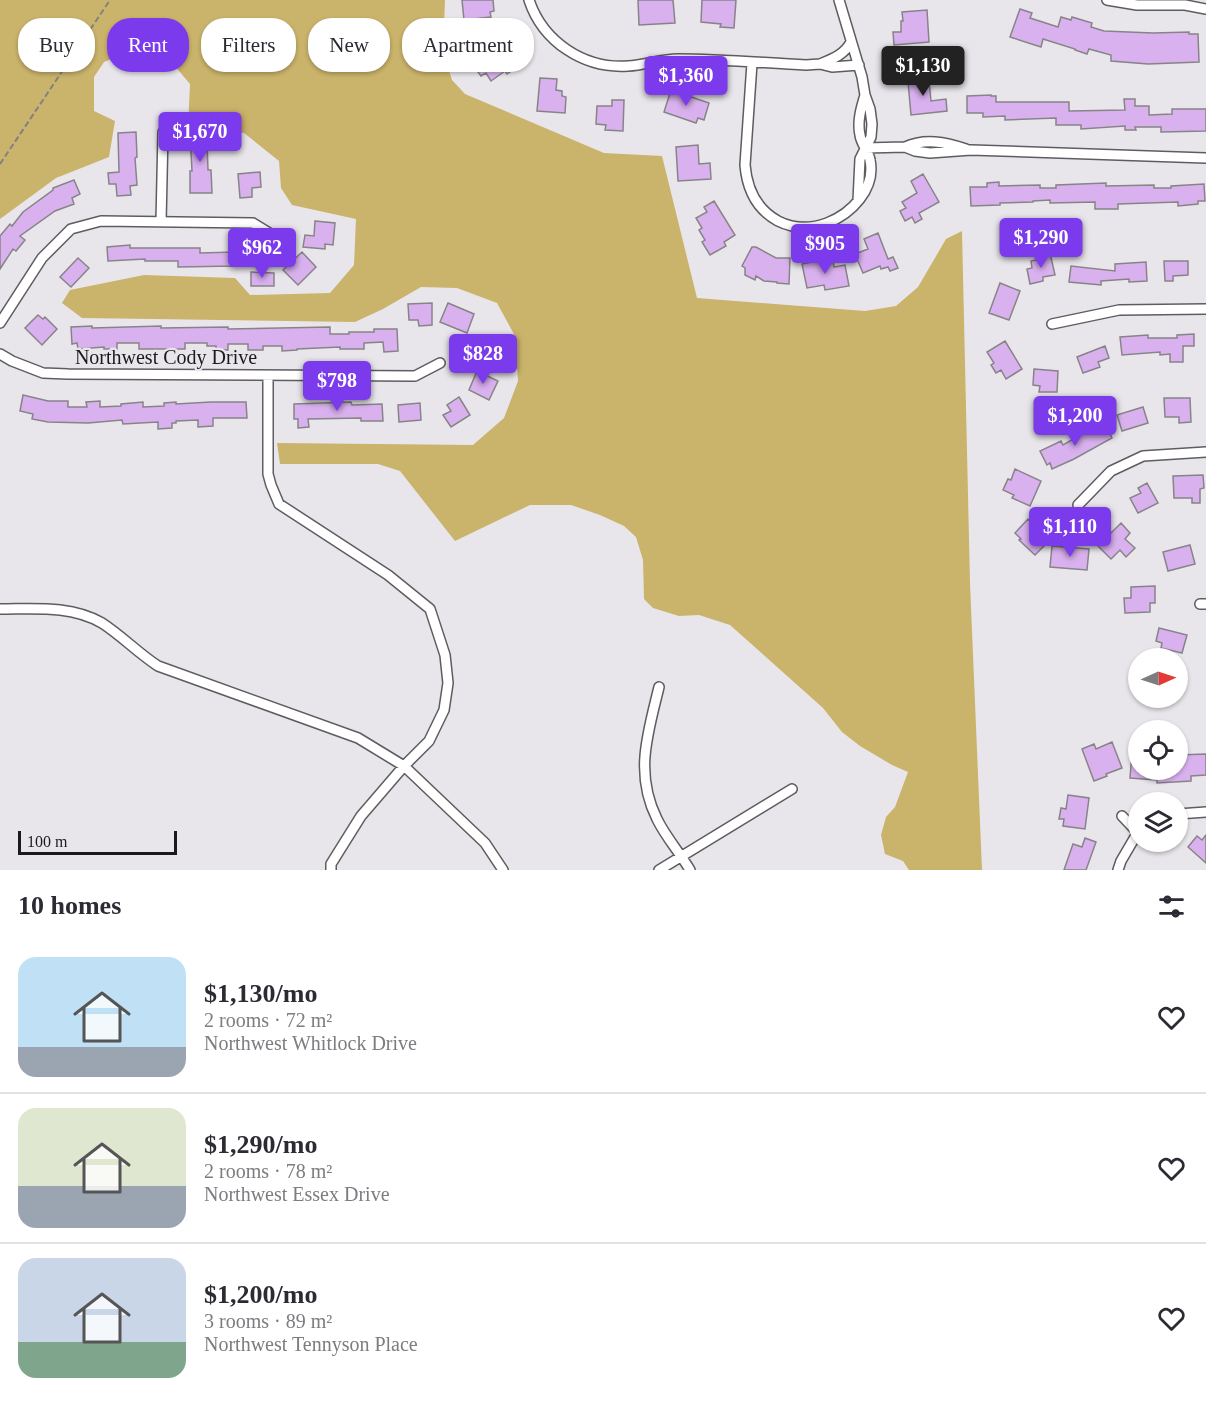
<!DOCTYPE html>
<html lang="en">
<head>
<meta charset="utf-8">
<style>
	body { margin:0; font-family:"Times New Roman",serif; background:#f2f2f3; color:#2b2b33; height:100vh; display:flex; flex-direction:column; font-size:22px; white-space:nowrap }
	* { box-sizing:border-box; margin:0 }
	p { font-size:20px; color:#7c7c81 }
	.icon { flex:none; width:33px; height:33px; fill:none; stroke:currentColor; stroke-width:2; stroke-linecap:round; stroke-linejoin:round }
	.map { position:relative; height:870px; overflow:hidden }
	.details { display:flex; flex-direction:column; background:#fff; flex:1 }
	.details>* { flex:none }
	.guide { position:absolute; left:18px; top:18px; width:600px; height:54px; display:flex; gap:12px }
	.needle { width:39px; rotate:87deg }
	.tools { position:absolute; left:1128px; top:648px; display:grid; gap:12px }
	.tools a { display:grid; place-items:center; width:60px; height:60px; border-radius:50%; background:#fff; box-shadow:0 2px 4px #0004; font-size:30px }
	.scale { position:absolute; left:18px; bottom:15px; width:159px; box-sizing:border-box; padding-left:6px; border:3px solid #1a191b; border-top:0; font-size:16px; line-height:21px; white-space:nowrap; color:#1a191b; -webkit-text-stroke:4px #e9e6eb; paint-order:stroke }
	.price { position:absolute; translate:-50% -51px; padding:0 14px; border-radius:6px; background:#7c3aed; color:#fff; font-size:20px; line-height:39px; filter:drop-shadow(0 2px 3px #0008) }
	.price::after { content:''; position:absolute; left:50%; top:36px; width:18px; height:14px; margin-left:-9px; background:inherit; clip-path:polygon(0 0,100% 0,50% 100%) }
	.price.active { background:#222; color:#fff }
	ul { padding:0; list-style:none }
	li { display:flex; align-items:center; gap:18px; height:150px; padding:0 18px }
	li+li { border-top:2px solid #e1e1e2 }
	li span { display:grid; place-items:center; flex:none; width:168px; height:120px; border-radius:18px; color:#555 }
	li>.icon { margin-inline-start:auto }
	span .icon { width:72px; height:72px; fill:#fffc; stroke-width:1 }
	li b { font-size:26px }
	h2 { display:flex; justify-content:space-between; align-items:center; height:72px; padding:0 18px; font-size:26px }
	.chip { padding:0 21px; border-radius:24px; background:#fff; box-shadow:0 2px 4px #0004; font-size:21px; line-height:54px }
	.chip.active { background:#7c3aed; color:#fff }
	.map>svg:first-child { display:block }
	.forest { fill:#cab36a }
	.building { fill:#dab1ef; stroke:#878488; stroke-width:1.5 }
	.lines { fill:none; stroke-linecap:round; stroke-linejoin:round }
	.street-casing { stroke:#5f5c60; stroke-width:12 }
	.path { stroke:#828083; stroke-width:2; stroke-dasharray:6 3; stroke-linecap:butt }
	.street { stroke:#fff; stroke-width:9 }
	.labels { text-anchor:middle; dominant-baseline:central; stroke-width:4.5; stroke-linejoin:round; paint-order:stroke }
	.street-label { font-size:20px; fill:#1a191b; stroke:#e9e6eb }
</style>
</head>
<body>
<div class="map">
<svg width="1206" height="870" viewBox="0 0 1206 870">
	<rect width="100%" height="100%" fill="#e9e6eb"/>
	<!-- forest -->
	<path class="forest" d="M0,0H445L443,52L452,80L465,94L604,153L662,156L697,298L865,311L896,306L918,287L946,239L962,231L970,583L982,870H909L903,861L885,854L881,835L886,817L895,807L908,772L892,765L860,746L842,732L823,708L730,625L699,615L679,616L653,608L644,599L643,560L636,537L624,526L600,515L571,505H530L455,541L400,471L378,464H280L277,443L473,445L504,418L518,381L515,336L497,303L457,288L421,287L383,309L355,322L82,318L62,303L70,290L144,275L235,278L250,295L330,293L354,265L356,219L292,205L281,188L279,161L244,133L188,128L190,84L174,65L151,53L130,51L104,62L94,77V111L115,121L109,157L56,178L0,219Z"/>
	<!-- building -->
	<path class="building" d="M462,0H493L494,11L490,12L491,17L464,20Z
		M638,0H673L675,23L639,25Z
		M702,0H736L734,28L720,27L721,24L701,22Z
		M1020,9L1032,13L1030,18L1058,27L1061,17L1071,20L1072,17L1092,23L1091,27L1104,31L1153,33L1189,32V34H1198L1199,62L1148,64L1111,61V55L1089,49L1087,54L1075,50V49L1043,39L1041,47L1010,37Z
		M927,10L929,42L894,45L893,32H901V21H903L902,12Z
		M503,35L512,48L506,52L517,67L507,74L505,71L491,81L486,73L481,76L469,60Z
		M924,73L925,82L929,81L931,101L946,99L947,111L911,115L908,82H910L909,74Z
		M540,78L557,79L556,90L562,91V96L566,97L565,113L537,111Z
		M671,90L709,103L704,120L698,118L696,123L664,112Z
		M991,95V96H996V102H1069V111L1125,110L1124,99H1135V106H1149V115L1172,114V109H1206V131L1161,132V127H1135L1136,130H1125V126L1081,129V125H1056V118L1005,120V116L983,117V113H967V96Z
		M612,100H624L623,131L605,130L606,125L596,124L597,106H612Z
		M136,132L137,157L135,158L137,185L130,186L131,195L117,196L116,184H109L108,173L119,172L118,133Z
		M212,132L213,141L207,142L208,170H211L212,193H190V171H192L190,133Z
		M698,145L699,164L710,163L711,179L678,181L676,147Z
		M260,172L261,187L252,188V197L240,198L238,174Z
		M923,174L939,202L919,213L922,219L915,223L912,217L905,221L900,211L906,208L902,202L917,193L911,181Z
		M74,180L80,194L72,198L74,204L55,211L20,236L25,240L16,251L13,249L0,269V236L10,224L12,226L23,212L53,190V188Z
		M999,182V186L1040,185V188H1056V185L1106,183V186L1154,185V188H1171V186L1204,184L1205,201H1198V204L1178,206V202L1118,204V209H1095V202L1050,203V200L1033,201V202L1000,203V205L971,206L970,187H987V183Z
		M714,201L735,235L724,242L726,246L710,255L702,242L705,240L699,230L702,228L696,218L707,212L704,207Z
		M315,221L335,223L333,245L325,244V249L303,247L305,235L314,236Z
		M878,233L888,259L893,257L898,268L890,271L888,267L881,269L880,266L863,273L855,254L868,249L864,239Z
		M130,245V248H200V253L235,252V266L178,267V261H145V259L108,261L107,247Z
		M752,247H756L776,258H790L789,284L777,283V282L764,281L756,276L755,280L745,275V268L742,266Z
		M302,252L316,267L298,285L283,270Z
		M1050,253L1055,275L1043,277V281L1030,284L1027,269L1032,268L1031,261L1040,259L1039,255Z
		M78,258L89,268L71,287L60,277Z
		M833,258L834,267L845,265L849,286L825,290L824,285L807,288L802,264Z
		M1164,261H1188V275L1173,276V281H1165Z
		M1146,262L1147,281L1129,282V279L1101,281V285L1069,282L1071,266L1115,271V264Z
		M251,272L274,273V286H251Z
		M1000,283L1020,291L1009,320L989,313Z
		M432,303V325L419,326L418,320H409L408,304Z
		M448,303L474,314L467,333L440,322Z
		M38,315L43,319L45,317L57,329L42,345L25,328Z
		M92,326V328L161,326V328L228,327V329L330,327V334H349V332H374V329H397L398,351L384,352L383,342L364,343V349H340V347L297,349V350L282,351V346H263V350H248V344H228V350H216V346H207V343H185V349H139V343H117V349H104V347L78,349L77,343L72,344L71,327Z
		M1194,334V346H1183V362H1170V354L1160,355V352L1122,355L1120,337L1148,335V338H1177V335Z
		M497,340L498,361L476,362L474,341Z
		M1005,341L1022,369L1006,379L1001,370L996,373L991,365L994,363L987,352Z
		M1105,346L1109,358L1098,362L1100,367L1083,373L1077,357Z
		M1034,369L1058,371L1057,392H1039L1040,386L1033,385Z
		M477,371L498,381L489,400L469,390Z
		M23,395L48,401H68V407H87L86,402L100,401V407L121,406V404L143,402V407L164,406V403L176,402V404L211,402H246L247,418H213V426L198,427V420L176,421V423H172V428L158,429V422L123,424L122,420L88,423L48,422L32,419L33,414L20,411Z
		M459,397L470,415L451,427L443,415L451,411L447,405Z
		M1164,398H1190L1191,422L1179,423V417H1165Z
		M351,402L352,405L382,404L383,421H361V418L308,419L309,427L298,428V419H294V404Z
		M420,403L421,420L399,422L398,405Z
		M1143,407L1148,423L1122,431L1117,415Z
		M1106,426L1112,438L1074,459L1052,469L1050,463L1047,465L1040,451L1061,441L1063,445L1091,429L1093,433Z
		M1015,469L1041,481L1030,506L1012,498L1014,495L1003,490L1008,479L1011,480Z
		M1203,475L1204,488L1200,489V503H1192V498H1174L1173,476Z
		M1147,483L1158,503L1138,513L1130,498L1141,493L1138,488Z
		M1028,519L1050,540L1035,555L1019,540L1021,539L1015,533Z
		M1121,523L1130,533L1125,539L1135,548L1126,557L1120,550L1111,559L1098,546Z
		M1190,545L1195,564L1168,571L1163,552Z
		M1052,546L1089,549L1087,570L1050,567Z
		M1155,586V603H1150V612L1125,613L1124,598H1131V587Z
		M1159,628L1187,635L1182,653L1161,648L1162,643L1156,641Z
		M1112,742L1122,768L1106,774L1107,776L1094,781L1082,749L1094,744L1096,749Z
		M1132,752H1138V770H1178V767H1180L1179,755L1206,754V775L1191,776V781L1157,783V780L1130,778Z
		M1068,795L1089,798L1085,829L1063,826L1064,819H1059L1061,808L1066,809Z
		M1206,835V863L1188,847L1197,836L1202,840Z
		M1085,838L1096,842L1086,870H1064L1073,844L1082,847Z"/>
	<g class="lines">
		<!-- street casing -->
		<g class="street-casing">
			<path id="street" d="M529,0C543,42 584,69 628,66C645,65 661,59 678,59C721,59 764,63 806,65L820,64L832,67L859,65
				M839,0L862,77L865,95L870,109L872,124L871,137L860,159L858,201
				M1107,0L1137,5H1185L1206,9
				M752,63L745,165C747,189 756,209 778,221C794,229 811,229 827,223C851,214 876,189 870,160C869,152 861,144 860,135C857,122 861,108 865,95
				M820,64C833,59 845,54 851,42
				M905,147C925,138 945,142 966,149
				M865,148L905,147L915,151L930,153L971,150L1206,158
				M161,222L163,132
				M0,323L42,258L71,229L101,221L253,223L271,234
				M1052,324L1119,310L1206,309
				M0,354L12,361L43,373L68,374L415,376L440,363
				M268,376V474L271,485L279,504L388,575L430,609L445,655L448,683L444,710L429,741L404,766L361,816L331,864V870
				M1078,505L1111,471L1143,456L1206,452
				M1200,604H1206
				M0,609C34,609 71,605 102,623C122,636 138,653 158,666L358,738L404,766L485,843L503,870
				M659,687C648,733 634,773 657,819C665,836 680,853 690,870
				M1178,814L1206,812
				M1122,816L1137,832
				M659,870L792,789
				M1118,870L1121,861L1138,832"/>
		</g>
		<!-- path -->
		<path class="path" d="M0,164L110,0"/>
		<!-- street -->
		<use href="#street" class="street"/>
	</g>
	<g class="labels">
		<!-- street labels -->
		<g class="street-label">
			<text x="166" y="357">Northwest Cody Drive</text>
		</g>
	</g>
</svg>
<div class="tools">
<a><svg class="needle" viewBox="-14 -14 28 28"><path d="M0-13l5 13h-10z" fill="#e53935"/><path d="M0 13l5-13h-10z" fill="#7c7c81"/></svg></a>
<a><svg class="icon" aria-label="locate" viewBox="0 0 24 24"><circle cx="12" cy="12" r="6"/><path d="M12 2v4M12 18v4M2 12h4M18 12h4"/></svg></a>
<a><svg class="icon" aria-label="layers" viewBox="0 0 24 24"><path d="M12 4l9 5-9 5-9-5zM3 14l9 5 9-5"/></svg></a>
</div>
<div class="scale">100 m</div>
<b class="price active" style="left:923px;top:97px">$1,130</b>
<b class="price" style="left:686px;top:107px">$1,360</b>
<b class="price" style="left:200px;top:163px">$1,670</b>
<b class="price" style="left:1041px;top:269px">$1,290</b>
<b class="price" style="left:825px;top:275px">$905</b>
<b class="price" style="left:262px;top:279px">$962</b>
<b class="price" style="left:483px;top:385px">$828</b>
<b class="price" style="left:337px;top:412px">$798</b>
<b class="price" style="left:1075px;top:447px">$1,200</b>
<b class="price" style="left:1070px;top:558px">$1,110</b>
<div class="guide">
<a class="chip">Buy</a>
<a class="chip active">Rent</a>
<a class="chip">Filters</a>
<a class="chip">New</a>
<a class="chip">Apartment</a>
</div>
</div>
<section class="details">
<h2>10 homes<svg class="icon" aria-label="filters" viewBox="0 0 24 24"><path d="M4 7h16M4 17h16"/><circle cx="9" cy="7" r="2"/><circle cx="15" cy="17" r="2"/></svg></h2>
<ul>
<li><span style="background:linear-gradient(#bfe0f5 75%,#9aa5b1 0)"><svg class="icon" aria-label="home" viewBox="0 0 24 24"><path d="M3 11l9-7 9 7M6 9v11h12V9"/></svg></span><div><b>$1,130/mo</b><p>2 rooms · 72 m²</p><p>Northwest Whitlock Drive</p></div><svg class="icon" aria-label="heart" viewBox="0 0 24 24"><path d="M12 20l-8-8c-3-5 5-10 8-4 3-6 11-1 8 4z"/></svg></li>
<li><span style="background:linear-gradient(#dfe7d0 65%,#9aa5b1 0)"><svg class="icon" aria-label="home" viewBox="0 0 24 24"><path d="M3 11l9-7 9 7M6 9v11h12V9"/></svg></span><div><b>$1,290/mo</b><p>2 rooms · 78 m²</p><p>Northwest Essex Drive</p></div><svg class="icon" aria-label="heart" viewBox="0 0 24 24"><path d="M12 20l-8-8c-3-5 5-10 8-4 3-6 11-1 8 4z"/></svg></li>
<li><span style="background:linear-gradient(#c9d6e8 70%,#7fa58c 0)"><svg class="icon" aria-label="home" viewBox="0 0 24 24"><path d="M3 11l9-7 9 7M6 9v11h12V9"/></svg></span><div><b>$1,200/mo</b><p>3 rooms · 89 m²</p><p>Northwest Tennyson Place</p></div><svg class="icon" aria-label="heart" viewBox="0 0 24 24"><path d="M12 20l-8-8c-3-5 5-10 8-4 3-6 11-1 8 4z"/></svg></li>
</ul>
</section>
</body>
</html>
